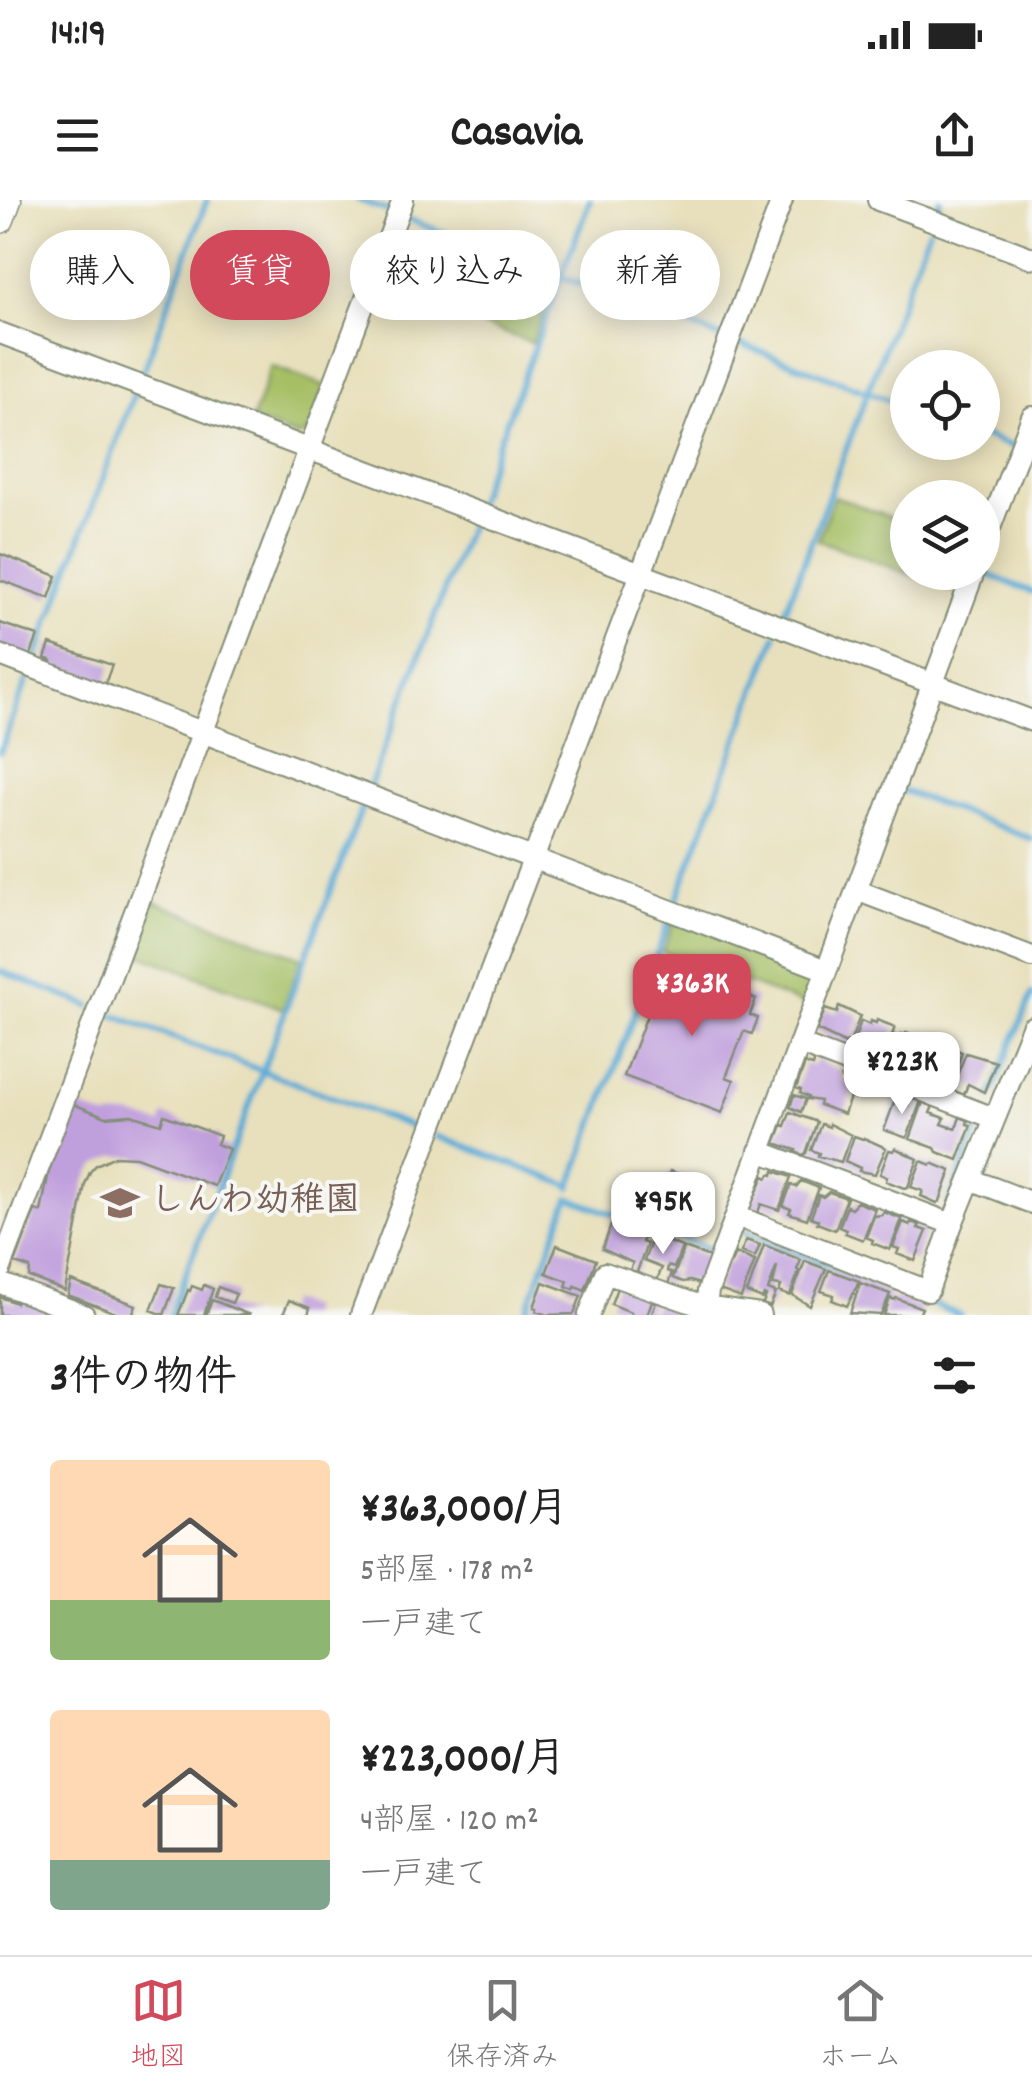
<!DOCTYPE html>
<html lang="ja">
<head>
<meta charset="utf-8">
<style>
	body { margin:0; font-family:Dekko,"Klee One",sans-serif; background:#f6f6f6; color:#222; height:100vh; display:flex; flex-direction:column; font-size:38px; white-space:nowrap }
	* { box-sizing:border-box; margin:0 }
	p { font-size:32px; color:#767676 }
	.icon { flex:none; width:55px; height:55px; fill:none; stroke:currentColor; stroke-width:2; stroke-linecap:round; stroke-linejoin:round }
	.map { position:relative; height:1115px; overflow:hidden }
	.details { display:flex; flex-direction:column; background:#fff; flex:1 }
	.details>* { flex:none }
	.guide { position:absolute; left:30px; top:30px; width:972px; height:90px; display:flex; gap:20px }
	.tools { position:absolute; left:890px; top:150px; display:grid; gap:20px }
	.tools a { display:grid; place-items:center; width:110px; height:110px; border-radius:50%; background:#fff; box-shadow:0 5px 25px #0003; font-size:50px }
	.price { position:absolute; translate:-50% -85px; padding:0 22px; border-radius:20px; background:#fff; color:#222; font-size:32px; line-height:65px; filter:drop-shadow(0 2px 5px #0008) }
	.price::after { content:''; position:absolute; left:50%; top:60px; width:30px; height:22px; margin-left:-15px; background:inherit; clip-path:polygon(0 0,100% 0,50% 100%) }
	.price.on { background:#d1495b; color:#fff }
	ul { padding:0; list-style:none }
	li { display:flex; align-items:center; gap:30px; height:250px; padding:0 50px }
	li span { display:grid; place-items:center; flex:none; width:280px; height:200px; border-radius:10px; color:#555 }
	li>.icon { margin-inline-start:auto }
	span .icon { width:120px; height:120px; fill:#fffc; stroke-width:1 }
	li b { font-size:42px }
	h2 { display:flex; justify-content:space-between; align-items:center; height:120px; padding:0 50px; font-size:42px }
	.pill { padding:0 35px; border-radius:45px; background:#fff; box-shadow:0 5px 25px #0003; font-size:35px; line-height:90px }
	.pill.on { background:#d1495b; color:#fff }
	.status { display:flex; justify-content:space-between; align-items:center; height:70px; padding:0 50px; background:#fff; direction:ltr }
	.status svg { height:28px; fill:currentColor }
	header { display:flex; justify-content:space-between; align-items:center; height:130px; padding:0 50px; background:#fff; font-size:45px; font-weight:700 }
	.menu { display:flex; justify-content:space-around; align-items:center; height:140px; border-top:2px solid #e0e0e0; background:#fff; font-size:28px; color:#767676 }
	.menu a { display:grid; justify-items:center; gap:5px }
	.menu .on { color:#d1495b }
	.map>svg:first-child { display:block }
	.green { fill:#a6bf65; stroke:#627e4c; stroke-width:2.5 }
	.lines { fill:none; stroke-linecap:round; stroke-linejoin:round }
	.stream { stroke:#5cabd6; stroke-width:6 }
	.building { fill:#c09fdd }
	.minor-casing { stroke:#848e78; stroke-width:24 }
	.tertiary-casing { stroke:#848e78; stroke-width:31 }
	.minor { stroke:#fff; stroke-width:20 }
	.tertiary { stroke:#fff; stroke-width:28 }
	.labels { text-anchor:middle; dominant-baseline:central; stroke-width:8; stroke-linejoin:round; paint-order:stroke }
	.education-label { font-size:35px; font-weight:bold; fill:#785e54; stroke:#f6f6f2; text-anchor:start }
</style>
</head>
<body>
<div class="status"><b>14:19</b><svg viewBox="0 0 49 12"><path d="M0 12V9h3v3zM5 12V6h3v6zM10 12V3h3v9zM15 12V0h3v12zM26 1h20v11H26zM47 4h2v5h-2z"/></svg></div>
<header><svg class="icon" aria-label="menu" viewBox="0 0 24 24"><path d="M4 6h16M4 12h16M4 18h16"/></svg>Casavia<svg class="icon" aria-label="share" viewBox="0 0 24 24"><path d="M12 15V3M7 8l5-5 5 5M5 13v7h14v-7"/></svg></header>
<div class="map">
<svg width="1032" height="1115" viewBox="0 0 1032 1115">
	<rect width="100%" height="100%" fill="#f6f6f2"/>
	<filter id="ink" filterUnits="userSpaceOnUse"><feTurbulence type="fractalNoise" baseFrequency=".01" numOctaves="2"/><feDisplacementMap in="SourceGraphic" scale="20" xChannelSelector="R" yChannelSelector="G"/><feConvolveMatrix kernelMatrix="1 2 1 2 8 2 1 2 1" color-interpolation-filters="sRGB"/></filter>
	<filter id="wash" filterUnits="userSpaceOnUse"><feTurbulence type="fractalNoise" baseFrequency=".0048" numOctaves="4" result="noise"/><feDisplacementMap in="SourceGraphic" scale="40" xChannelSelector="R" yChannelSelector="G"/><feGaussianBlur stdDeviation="2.25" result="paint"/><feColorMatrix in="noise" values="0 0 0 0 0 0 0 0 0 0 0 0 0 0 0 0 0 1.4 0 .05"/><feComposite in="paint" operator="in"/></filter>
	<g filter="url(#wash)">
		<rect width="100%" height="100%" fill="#e8e0bc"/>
		<!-- green -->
		<path class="green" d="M392,43L547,102L532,143L376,85Z
			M271,166L326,186L309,233L298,237L252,220Z
			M834,296L907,324L908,372L967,373L959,393L818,340Z
			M144,698L302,758L283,809L125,749Z
			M676,716L817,775L806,805L663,752Z"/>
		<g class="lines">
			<!-- stream -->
			<path class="stream" d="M358,0L391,12
				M402,17L723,138
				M934,17L940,0
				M735,142L908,207
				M141,177L207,0
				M982,235L1013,247
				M476,303L590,0
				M981,372L1032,392
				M783,417L929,29
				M34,463L134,194
				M0,552L29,475
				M369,589L469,325
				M901,590L1032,639
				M675,704L776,436
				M0,771L90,806
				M105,812L423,931
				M991,896L1032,794
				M436,936L571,986
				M570,988L671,716
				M948,1003L977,930
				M743,1032L960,1115
				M921,1070L933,1041
				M170,1115L365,600
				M525,1115L569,998L712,1050"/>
		</g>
		<g id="blocks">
			<!-- building -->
			<path class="building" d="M0,354L57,376L49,398L0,380Z
				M0,423L38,436L28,462L0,451Z
				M50,444L112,465L105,484L51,464L52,461L45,458Z
				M666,765L756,799L750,815L758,818L752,834L744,831L726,877L734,880L722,913L624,876Z
				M839,806L860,816L850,843L847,842L846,844L817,830L825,809L837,813Z
				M877,820L895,827L884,856L862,845L861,849L866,851L864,857L850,852L861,821L870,825L871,821L876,823Z
				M906,833L929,841L918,869L902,863L899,870L884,864L894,835L901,838L902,834L905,836Z
				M930,845L938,848L939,845L945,847V845L962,852L953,878L935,874L936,871L930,869L931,867L923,864Z
				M966,853L996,862L984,892L968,884L964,895L951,890Z
				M815,860L843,872L841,879L855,884L844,914L819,905L820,901L808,899V897L800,893L801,890L796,888L805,864L813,866Z
				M794,895L806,899L801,912L790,907Z
				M911,897L921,901L907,938L884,930L895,900L908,905Z
				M923,902L933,906L930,913L945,918L942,924L956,929L960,917L968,920L967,924L971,925L958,960L937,952L935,948L910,939Z
				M73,904L106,917L131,915L161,924L164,915L220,936L217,944L229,949L214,986L136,957L115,956L96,965L90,972L85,984L65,1091L29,1077L30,1068L15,1063L35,1010L41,1012L49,971Z
				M790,912L817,922L806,953L803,955L795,952L796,950L775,943L782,925L785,926Z
				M821,924L829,927V924L851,935L841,962L818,956L819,953L811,950Z
				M854,936L863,939L864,938L886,948L875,974L859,971L860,968L845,961Z
				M895,948L918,959L908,987L904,988L886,981L887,977L880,974L889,950L894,951Z
				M921,961L931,965L932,963L951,971L940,1001L937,1003L921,996L923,991L911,987Z
				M670,971L691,979L676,1020L652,1011L665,978L667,979Z
				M774,971L791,977L779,1010L761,1004L757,1015L751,1013L749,1010L764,976L768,978L770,974L773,975Z
				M801,981L819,988L807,1019L789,1013L791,1009L783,1006L791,985L796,987Z
				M829,992L847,998L835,1030L817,1023L818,1020L811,1017L819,995L823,997Z
				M857,1002L875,1009L863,1040L845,1033L846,1030L839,1027L847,1006L851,1008Z
				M884,1012L902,1019L890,1050L872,1043L873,1040L866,1037L874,1016L882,1015Z
				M613,1020L646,1032L642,1042L647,1044L637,1072L630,1070L633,1063L602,1049Z
				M903,1022L910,1025L911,1022L920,1025L918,1028L927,1031L915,1061L897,1054L899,1049L893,1047Z
				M653,1036L682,1047L674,1068L668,1066L667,1071L672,1073L668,1084L657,1080L662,1068L644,1061Z
				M746,1040L760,1045L755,1057L741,1052Z
				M557,1045L596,1060L585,1090L575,1086L574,1089L566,1086L568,1081L546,1073Z
				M764,1045L801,1060L797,1070L799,1071L790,1096L779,1092L781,1086L773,1085L777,1066L768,1090L776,1093L770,1107L763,1104L766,1096L764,1095L762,1099L747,1093Z
				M684,1048L710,1057L700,1084L690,1081L683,1082L673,1078Z
				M735,1053L755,1061L741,1098L717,1089L727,1062L731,1063Z
				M805,1061L826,1069L810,1106L792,1095Z
				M829,1070L859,1081L847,1106L832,1100L834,1095L821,1091Z
				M71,1081L136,1105L132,1115H121L68,1095Z
				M543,1082L581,1096L574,1114L547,1115L536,1111L537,1108L534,1107Z
				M860,1083L890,1094L881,1115L850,1113Z
				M161,1084L174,1088L164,1115L151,1110Z
				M204,1085L213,1089L204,1115H178L188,1090L190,1091L192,1086L202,1090Z
				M618,1085L653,1098L647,1115H634L631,1114V1112L611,1104Z
				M218,1087L236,1094L232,1103L215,1097Z
				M0,1097L16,1103L18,1099L50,1111L48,1115H0Z
				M890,1098L895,1100L896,1098L922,1108L919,1115H884Z
				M212,1100L250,1115H206Z
				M289,1100L310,1108L308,1115H291L284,1112Z
				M656,1102L662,1104L663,1102L696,1115H651Z"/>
		</g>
	</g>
	<g filter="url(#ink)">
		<use href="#blocks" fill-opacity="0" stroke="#848e78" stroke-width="2.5"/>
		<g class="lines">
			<!-- minor casing -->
			<g class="minor-casing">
				<path id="minor" d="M878,0L1032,58
					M0,133L1032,521
					M982,349L1032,217
					M0,455L826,770
					M856,690L1032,757
					M799,844L994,918
					M759,951L952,1024
					M970,979L1032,1003
					M736,1016L928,1091L952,1024L1032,827
					M0,1070L403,0
					M0,1083L84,1115
					M361,1115L782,0
					M589,1115L605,1073L704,1107L760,1115
					M705,1115L708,1091L974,372"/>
			</g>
			<!-- tertiary casing -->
			<g class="tertiary-casing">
				<path id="tertiary" d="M0,19L7,0"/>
			</g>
			<!-- minor -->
			<use href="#minor" class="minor"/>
			<!-- tertiary -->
			<use href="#tertiary" class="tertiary"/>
		</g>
	</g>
	<!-- icons -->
	<defs>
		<g id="school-bare" transform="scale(3)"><path d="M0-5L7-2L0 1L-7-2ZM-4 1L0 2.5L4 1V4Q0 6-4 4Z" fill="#8d6e63" stroke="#f6f6f2" stroke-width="2.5" paint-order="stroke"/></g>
	</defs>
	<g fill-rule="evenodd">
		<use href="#school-bare" x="120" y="1003"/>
	</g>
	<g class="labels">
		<!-- education labels -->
		<g class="education-label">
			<text x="150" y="1003">しんわ幼稚園</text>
		</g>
	</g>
</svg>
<div class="tools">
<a><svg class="icon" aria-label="locate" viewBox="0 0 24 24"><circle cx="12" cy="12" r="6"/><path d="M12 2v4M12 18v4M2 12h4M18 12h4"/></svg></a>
<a><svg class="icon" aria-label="layers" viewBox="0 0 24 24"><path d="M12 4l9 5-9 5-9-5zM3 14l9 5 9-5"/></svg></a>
</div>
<b class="price on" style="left:692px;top:839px">¥363K</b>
<b class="price" style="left:902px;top:917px">¥223K</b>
<b class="price" style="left:663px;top:1057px">¥95K</b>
<div class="guide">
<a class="pill">購入</a>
<a class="pill on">賃貸</a>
<a class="pill">絞り込み</a>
<a class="pill">新着</a>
</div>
</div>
<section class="details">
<h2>3件の物件<svg class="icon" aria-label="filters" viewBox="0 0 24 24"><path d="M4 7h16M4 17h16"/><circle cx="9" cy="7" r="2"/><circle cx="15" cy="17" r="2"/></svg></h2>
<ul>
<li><span style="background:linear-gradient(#ffd9b3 70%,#8fb573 0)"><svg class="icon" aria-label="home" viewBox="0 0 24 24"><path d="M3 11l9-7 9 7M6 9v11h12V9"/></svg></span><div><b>¥363,000/月</b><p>5部屋 · 178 m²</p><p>一戸建て</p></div></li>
<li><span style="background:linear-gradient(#ffd9b3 75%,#7fa58c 0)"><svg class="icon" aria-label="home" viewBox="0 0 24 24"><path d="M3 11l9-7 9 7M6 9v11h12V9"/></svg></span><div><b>¥223,000/月</b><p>4部屋 · 120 m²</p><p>一戸建て</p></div></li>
</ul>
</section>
<nav class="menu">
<a class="on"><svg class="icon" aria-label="map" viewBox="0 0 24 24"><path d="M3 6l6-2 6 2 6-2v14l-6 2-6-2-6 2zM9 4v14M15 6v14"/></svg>地図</a>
<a><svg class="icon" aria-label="saved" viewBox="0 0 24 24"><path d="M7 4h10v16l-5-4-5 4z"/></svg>保存済み</a>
<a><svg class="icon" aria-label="home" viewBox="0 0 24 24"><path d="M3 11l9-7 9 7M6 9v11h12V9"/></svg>ホーム</a>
</nav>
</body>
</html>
